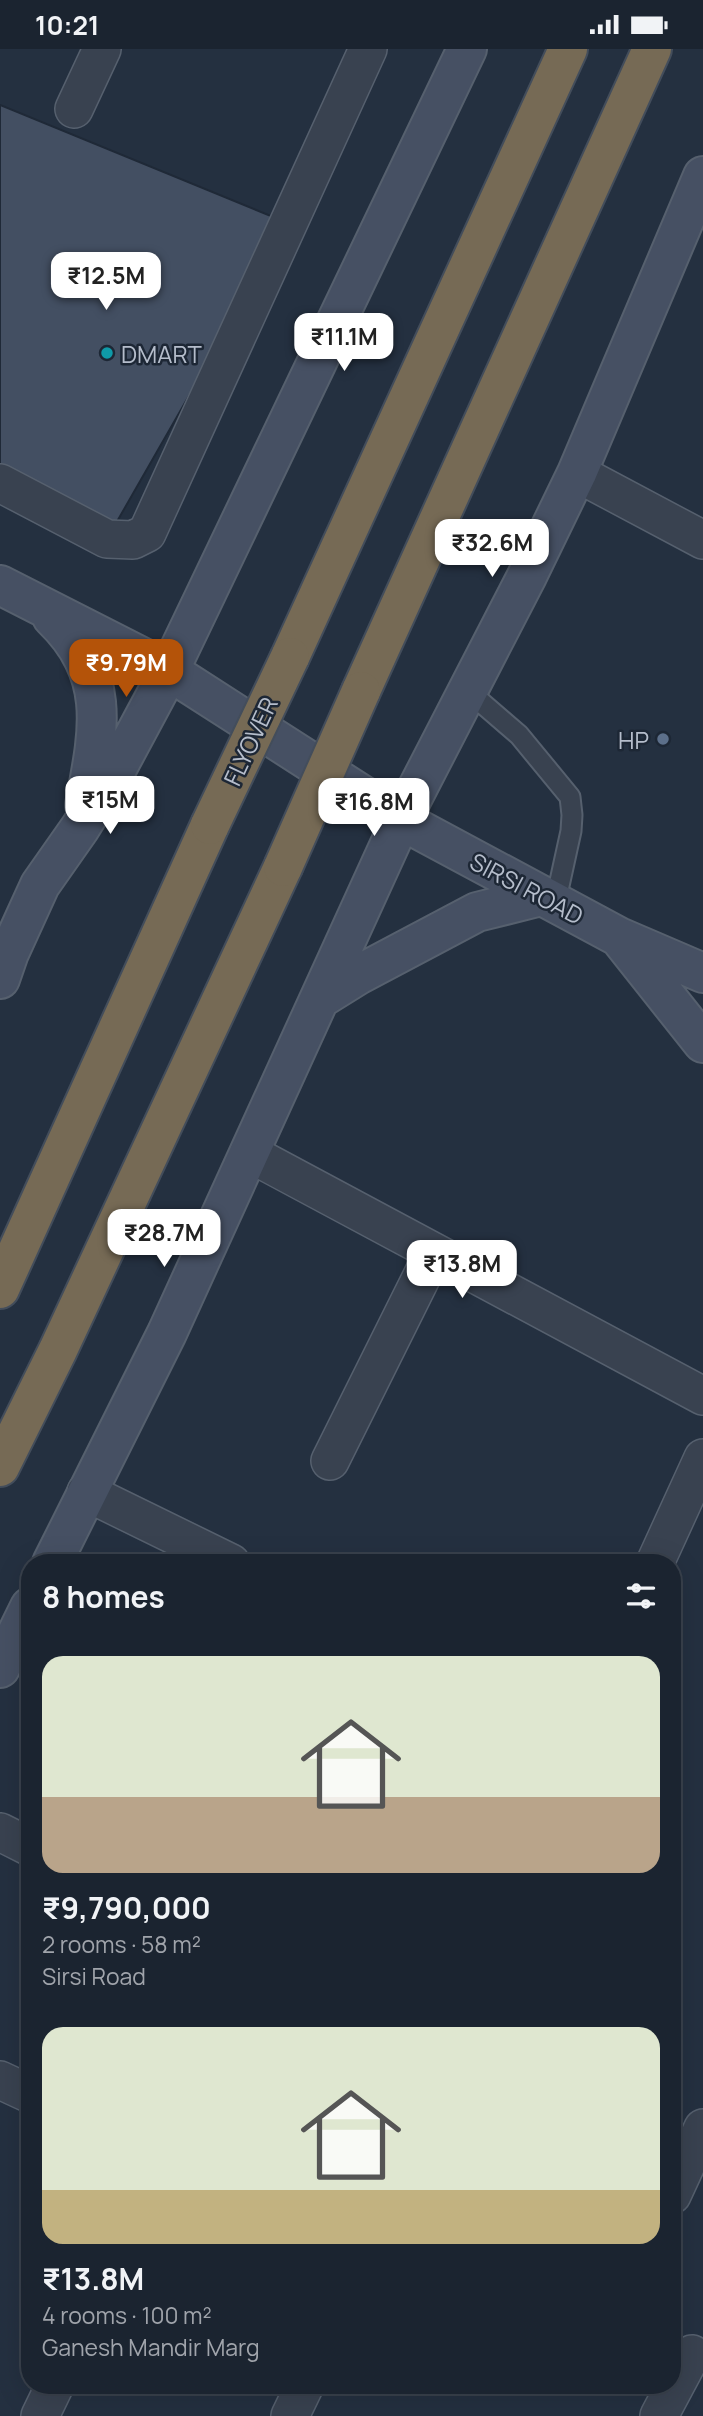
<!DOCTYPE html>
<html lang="en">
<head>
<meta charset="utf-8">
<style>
	body { margin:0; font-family:Manrope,sans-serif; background:#28303c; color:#f1f3f6; height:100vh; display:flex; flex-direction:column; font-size:26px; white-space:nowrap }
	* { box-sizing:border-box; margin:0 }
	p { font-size:23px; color:#a0a4ab }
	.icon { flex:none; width:38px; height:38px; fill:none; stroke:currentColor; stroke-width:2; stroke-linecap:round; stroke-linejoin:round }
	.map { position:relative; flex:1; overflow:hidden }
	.drawer { position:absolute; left:21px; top:1505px; width:660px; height:840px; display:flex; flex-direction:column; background:#1b2430; border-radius:28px; box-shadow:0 7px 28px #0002,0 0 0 2px #39414c }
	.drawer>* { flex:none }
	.price { position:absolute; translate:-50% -60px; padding:0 16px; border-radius:14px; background:#fff; color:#222; font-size:23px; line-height:46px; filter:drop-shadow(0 2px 4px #0008) }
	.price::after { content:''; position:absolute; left:50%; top:42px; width:21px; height:16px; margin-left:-10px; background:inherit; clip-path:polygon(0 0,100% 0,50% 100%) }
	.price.active { background:#b45309; color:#fff }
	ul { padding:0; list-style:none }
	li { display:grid; align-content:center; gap:14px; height:371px; padding:0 21px }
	li span { display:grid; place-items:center; height:217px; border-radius:21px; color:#555 }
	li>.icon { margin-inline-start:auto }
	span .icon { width:126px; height:126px; fill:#fffc; stroke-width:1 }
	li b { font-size:30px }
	h2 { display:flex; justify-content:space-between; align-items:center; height:84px; padding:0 21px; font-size:30px }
	.status { display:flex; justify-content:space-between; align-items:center; height:49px; padding:0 35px; background:#1b2430; direction:ltr }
	.status svg { height:19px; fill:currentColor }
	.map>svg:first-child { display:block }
	.building { fill:#434f62; stroke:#1f2937; stroke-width:2 }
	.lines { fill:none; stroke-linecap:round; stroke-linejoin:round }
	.lane-casing { stroke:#56606e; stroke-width:23 }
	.street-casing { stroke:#56606e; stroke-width:40 }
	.secondary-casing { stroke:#56606e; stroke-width:42 }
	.highway-casing { stroke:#434d5b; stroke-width:42 }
	.lane { stroke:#394250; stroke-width:19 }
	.street { stroke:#394250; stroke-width:37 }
	.secondary { stroke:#465063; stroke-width:38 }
	.highway { stroke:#766a55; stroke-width:38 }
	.highway-bridge-casing { stroke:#434d5b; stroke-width:42; stroke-linecap:butt }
	.highway-bridge { stroke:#766a55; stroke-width:38 }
	.culture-dot { fill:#0f9aa8; stroke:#1d2735; stroke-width:2.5 }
	.service-dot { fill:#5c6f8a; stroke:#1d2735; stroke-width:2.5 }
	.labels { text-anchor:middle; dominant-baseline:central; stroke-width:5; stroke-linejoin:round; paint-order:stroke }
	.poi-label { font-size:24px; fill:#b5bdcb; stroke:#1d2735; text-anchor:start }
	.street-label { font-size:24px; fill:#b5bdcb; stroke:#1d2735 }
</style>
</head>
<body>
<div class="status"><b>10:21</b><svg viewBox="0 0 49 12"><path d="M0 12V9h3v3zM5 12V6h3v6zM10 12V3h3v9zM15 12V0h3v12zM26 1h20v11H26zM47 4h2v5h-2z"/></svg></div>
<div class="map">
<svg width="703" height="2367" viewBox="0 0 703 2367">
	<rect width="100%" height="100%" fill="#243040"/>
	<!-- building -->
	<path class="building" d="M0,56L288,174L107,490L0,434Z"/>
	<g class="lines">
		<!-- lane casing -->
		<g class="lane-casing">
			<path id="lane" d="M468,642L519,686L570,748L572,766L571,782L555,855"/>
		</g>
		<!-- street casing -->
		<g class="street-casing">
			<path id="street" d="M74,60L102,0
				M577,424L703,491
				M0,434L107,490L133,491L147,484L368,0
				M249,1104L703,1347
				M330,1412L434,1203
				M86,1443L231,1514
				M655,1514L703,1409
				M0,1783L30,1798
				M0,2031L30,2045
				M672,2146L703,2079
				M40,2367L55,2336
				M290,2367L305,2336
				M659,2367L692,2305"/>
		</g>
		<!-- secondary casing -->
		<g class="secondary-casing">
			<path id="secondary" d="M0,536L169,622L401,771L619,888L703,924
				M52,568C112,626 99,682 85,756
				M622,892L703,994
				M0,930L9,904L40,836L80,779L116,721L169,622L467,0
				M321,949L358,926L477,863L541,847
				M52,1514L167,1284L401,771L527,527L577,424L703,127
				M0,1619L30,1558"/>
		</g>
		<!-- highway casing -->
		<g class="highway-casing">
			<path id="highway" d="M290,608L568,0
				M361,642L652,0
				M0,1240L210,776
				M0,1418L58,1301L283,818"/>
		</g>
		<!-- lane -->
		<use href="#lane" class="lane"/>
		<!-- street -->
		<use href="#street" class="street"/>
		<!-- secondary -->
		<use href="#secondary" class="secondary"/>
		<!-- highway -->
		<use href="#highway" class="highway"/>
		<!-- highway-bridge casing -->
		<g class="highway-bridge-casing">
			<path id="highway-bridge" d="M210,776L290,608
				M283,818L361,642"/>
		</g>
		<!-- highway-bridge -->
		<use href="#highway-bridge" class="highway-bridge"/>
	</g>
	<!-- markers -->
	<circle class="culture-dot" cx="107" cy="304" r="7"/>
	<circle class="service-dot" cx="663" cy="690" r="7"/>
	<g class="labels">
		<!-- poi labels -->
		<g class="poi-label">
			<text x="121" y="304">DMART</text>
			<text x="649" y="690" text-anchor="end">HP</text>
		</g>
		<!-- street labels -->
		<g class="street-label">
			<text transform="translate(250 692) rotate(-65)">FLYOVER</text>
			<text transform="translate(527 839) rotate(28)">SIRSI ROAD</text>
		</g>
	</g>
</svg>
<b class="price" style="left:106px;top:263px">₹12.5M</b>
<b class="price" style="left:344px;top:324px">₹11.1M</b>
<b class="price" style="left:492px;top:530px">₹32.6M</b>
<b class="price active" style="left:126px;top:650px">₹9.79M</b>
<b class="price" style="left:110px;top:787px">₹15M</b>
<b class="price" style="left:374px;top:789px">₹16.8M</b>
<b class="price" style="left:164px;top:1220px">₹28.7M</b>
<b class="price" style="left:462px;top:1251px">₹13.8M</b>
<section class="drawer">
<h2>8 homes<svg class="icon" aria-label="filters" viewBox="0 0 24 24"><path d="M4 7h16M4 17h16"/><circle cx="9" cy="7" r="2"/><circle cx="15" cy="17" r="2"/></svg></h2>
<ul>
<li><span style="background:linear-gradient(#dfe7d0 65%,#b9a48a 0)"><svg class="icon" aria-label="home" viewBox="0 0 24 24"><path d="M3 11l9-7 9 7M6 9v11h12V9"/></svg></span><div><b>₹9,790,000</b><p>2 rooms · 58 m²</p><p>Sirsi Road</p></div></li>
<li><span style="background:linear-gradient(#dfe7d0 75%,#c2b280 0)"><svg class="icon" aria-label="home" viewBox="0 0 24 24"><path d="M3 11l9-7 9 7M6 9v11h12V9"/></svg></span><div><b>₹13.8M</b><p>4 rooms · 100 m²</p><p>Ganesh Mandir Marg</p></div></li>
</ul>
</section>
</div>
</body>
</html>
